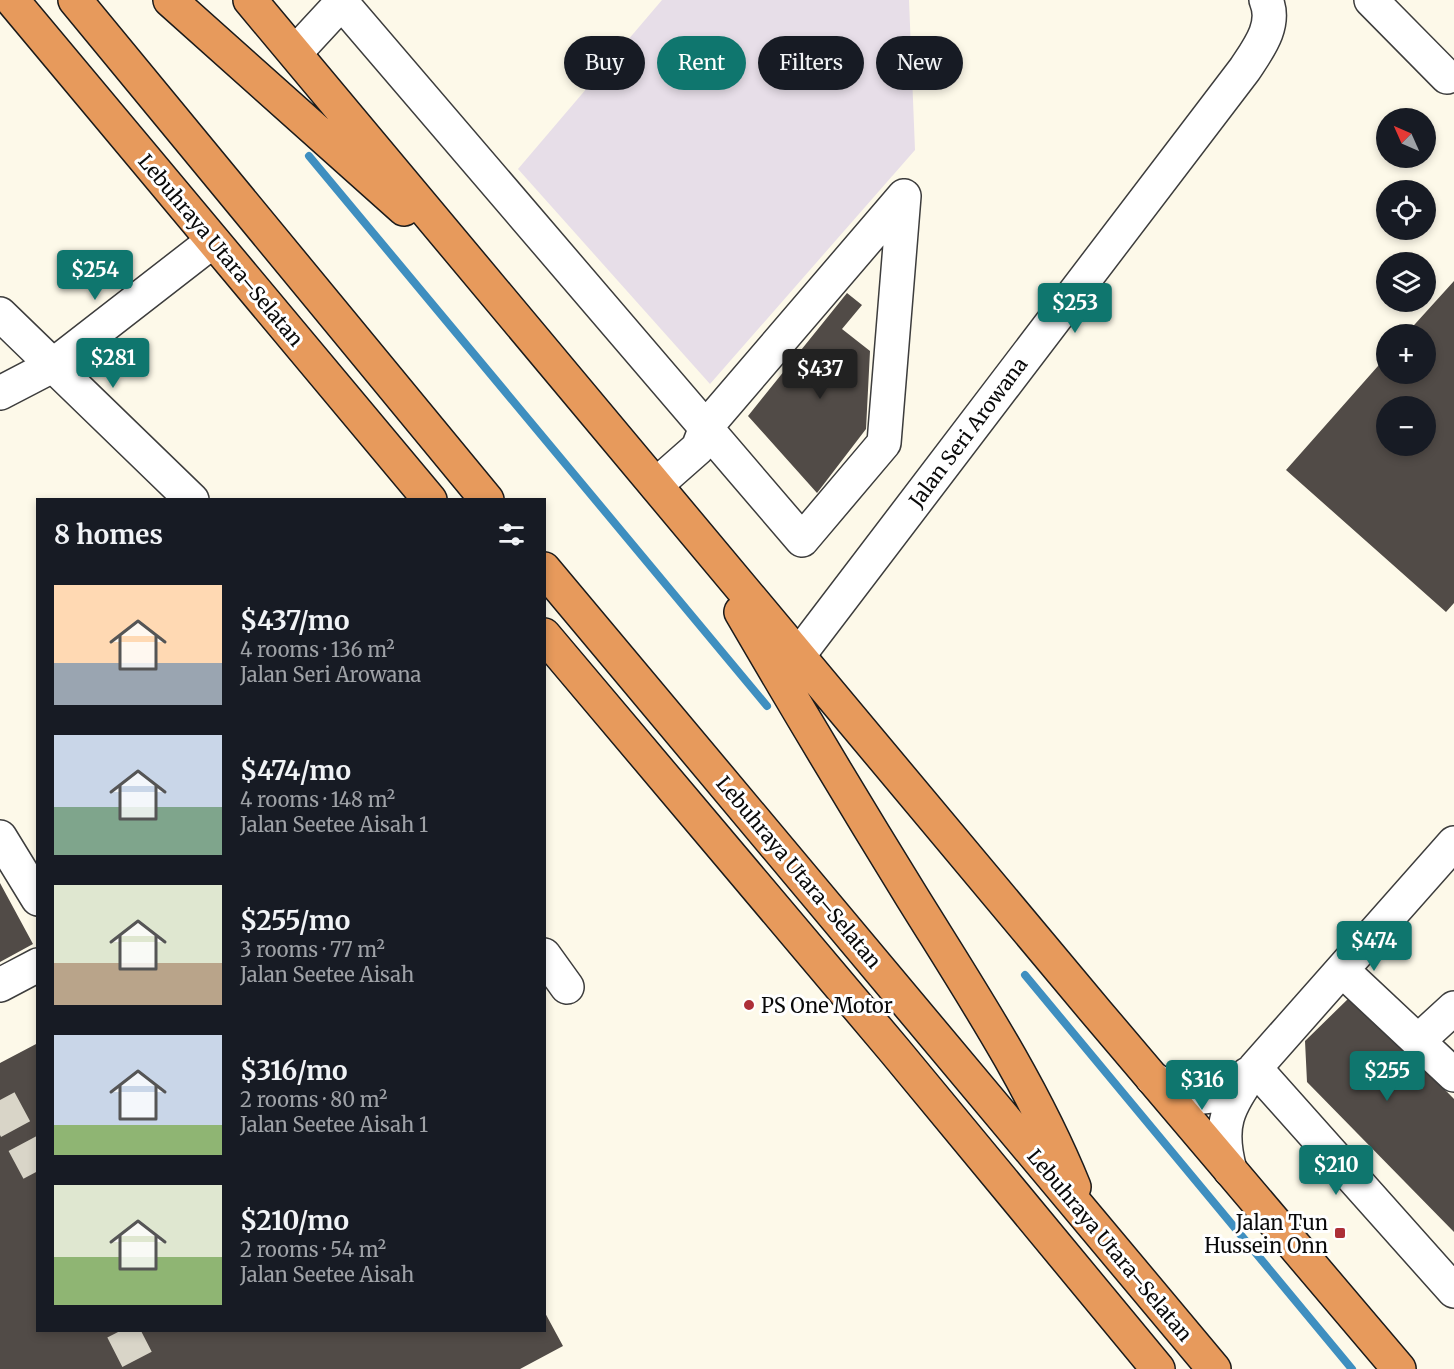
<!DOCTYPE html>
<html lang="en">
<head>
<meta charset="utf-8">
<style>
	body { margin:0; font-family:Merriweather,serif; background:#20242c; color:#f1f3f6; height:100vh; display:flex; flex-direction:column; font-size:22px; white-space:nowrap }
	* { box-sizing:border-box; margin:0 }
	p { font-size:20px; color:#9ea1a6 }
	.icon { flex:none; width:33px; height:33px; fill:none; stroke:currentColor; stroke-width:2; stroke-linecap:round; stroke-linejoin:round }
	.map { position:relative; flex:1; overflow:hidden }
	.drawer { position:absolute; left:36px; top:498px; width:510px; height:834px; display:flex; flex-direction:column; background:#171b24; border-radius:0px; box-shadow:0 3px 9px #0003 }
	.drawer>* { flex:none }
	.top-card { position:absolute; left:564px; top:36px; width:570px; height:54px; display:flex; gap:12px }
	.needle { width:39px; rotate:315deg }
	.tools { position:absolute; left:1376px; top:108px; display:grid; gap:12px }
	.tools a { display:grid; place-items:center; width:60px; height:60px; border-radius:50%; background:#171b24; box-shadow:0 3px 9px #0003; font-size:30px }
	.price { position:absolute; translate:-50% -51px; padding:0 14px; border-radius:6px; background:#0f766e; color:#fff; font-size:20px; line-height:39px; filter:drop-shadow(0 2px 3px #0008) }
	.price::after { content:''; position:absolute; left:50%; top:36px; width:18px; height:14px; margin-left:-9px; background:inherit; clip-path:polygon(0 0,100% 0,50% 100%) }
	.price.active { background:#222; color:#fff }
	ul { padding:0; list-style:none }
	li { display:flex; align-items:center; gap:18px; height:150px; padding:0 18px }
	li span { display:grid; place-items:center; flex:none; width:168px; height:120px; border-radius:0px; color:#555 }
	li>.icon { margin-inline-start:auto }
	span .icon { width:72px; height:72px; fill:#fffc; stroke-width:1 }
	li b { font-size:26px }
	h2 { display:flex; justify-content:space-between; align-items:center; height:72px; padding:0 18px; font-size:26px }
	.tag { padding:0 21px; border-radius:27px; background:#171b24; box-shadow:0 3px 9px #0003; font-size:21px; line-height:54px }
	.tag.active { background:#0f766e; color:#fff }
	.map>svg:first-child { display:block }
	.industrial { fill:#e7dee8 }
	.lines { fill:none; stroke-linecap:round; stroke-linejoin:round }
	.stream { stroke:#3f8fc0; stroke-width:8 }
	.building { fill:#514b47; fill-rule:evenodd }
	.minor-tunnel { stroke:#d9d5c8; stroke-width:33; stroke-dasharray:33 16; stroke-linecap:butt }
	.minor-casing { stroke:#3d3d3d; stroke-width:36 }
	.highway-casing { stroke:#1b1b1b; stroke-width:36 }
	.minor { stroke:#fff; stroke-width:33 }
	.highway { stroke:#e79a5c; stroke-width:33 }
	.poi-dot { fill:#ad2f37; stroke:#fff; stroke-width:2 }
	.labels { text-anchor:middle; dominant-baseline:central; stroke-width:6; stroke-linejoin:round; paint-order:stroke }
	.street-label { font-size:20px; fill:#0a0a0a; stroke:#fff }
	.poi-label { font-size:20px; fill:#0a0a0a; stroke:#fff; text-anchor:start }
</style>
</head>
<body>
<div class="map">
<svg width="1454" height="1369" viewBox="0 0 1454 1369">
	<rect width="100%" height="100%" fill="#fdf9e9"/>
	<!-- industrial -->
	<path class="industrial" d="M662,0H909L915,150L710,384L518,169Z"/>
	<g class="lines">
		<!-- stream -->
		<path class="stream" d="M309,156L767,706
			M1025,975L1352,1369"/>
	</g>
	<!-- building -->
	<path class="building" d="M1454,281V603L1446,612L1286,470L1386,357V374H1425V334H1406ZM1386,406H1425V446H1386Z
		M847,293L862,305L842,329L870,351L866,429L817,493L748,416Z
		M0,883L33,944L0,962Z
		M1352,995L1454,1099V1232L1307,1082L1305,1041Z
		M38,1043V1330H544V1311L563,1346L520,1369H0V1063Z"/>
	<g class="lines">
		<!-- minor-tunnel -->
		<path class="minor-tunnel" d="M0,1100L38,1171
			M122,1330L142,1369"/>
		<!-- minor casing -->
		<g class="minor-casing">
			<path id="minor" d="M1371,0L1447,77
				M342,3L802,540L884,443L904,196
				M295,53L344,0
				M0,314L192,500
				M0,393L52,366L213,241
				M656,485L698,448L706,427L904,196
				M798,656L1245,69C1258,49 1277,25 1266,0
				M0,837L38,899
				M544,955L567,987
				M1342,970L1454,1075
				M0,985L38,965
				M1418,1041L1454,1008
				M1255,1068L1454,1291
				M1152,1078C1193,1105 1210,1104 1248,1074
				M1230,1170C1217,1122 1229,1107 1255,1068L1454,843"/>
		</g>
		<!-- highway casing -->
		<g class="highway-casing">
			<path id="highway" d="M12,0L430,500
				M75,0L487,500
				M170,0L404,209
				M250,0L1097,1013L1399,1369
				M544,569L1214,1369
				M741,612C797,708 854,803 912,897C971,992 1032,1084 1074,1187
				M544,635L895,1051L1158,1369"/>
		</g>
		<!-- minor -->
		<use href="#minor" class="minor"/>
		<!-- highway -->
		<use href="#highway" class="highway"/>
	</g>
	<!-- markers -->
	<g class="poi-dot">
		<circle cx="749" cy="1005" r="6"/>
		<rect x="1334" y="1227" width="12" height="12" rx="3"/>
	</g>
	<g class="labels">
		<!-- street labels -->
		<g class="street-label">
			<text transform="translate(221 250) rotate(50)">Lebuhraya Utara–Selatan</text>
			<text transform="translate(968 432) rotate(-53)">Jalan Seri Arowana</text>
			<text transform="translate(799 872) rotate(50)">Lebuhraya Utara–Selatan</text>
			<text transform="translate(1110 1245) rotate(50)">Lebuhraya Utara–Selatan</text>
		</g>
		<!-- poi labels -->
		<g class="poi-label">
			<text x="761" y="1005">PS One Motor</text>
			<text x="1328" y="1222" text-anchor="end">Jalan Tun<tspan x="1328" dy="23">Hussein Onn</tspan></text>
		</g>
	</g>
</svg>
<div class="tools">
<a><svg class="needle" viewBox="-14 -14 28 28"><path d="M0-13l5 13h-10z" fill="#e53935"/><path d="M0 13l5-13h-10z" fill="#9ea1a6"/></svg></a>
<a><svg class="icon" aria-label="locate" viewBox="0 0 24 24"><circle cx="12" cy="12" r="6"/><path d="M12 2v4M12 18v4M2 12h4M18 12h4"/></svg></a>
<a><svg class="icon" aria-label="layers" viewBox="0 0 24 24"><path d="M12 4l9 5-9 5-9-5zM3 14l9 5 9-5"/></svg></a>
<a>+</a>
<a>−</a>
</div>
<b class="price" style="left:95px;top:301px">$254</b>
<b class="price" style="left:1075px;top:334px">$253</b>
<b class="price" style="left:113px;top:389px">$281</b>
<b class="price active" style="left:820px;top:400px">$437</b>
<b class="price" style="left:1374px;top:972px">$474</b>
<b class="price" style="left:1387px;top:1102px">$255</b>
<b class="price" style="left:1202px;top:1111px">$316</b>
<b class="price" style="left:1336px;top:1196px">$210</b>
<div class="top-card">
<a class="tag">Buy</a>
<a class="tag active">Rent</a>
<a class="tag">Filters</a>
<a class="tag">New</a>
</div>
<section class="drawer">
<h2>8 homes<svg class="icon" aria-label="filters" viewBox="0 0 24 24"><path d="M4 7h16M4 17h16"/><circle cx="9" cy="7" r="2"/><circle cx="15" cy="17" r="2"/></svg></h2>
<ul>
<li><span style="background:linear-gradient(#ffd9b3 65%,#9aa5b1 0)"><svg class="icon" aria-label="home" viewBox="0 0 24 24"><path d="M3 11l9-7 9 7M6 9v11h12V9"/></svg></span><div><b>$437/mo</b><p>4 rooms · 136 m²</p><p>Jalan Seri Arowana</p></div></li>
<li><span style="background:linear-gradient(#c9d6e8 60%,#7fa58c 0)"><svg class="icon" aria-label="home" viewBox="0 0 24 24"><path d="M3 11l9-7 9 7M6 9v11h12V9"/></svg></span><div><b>$474/mo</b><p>4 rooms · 148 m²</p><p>Jalan Seetee Aisah 1</p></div></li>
<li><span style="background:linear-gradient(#dfe7d0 65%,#b9a48a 0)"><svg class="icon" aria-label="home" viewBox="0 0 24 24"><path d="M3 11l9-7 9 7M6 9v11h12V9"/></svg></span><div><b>$255/mo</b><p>3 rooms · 77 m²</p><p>Jalan Seetee Aisah</p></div></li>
<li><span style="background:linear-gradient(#c9d6e8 75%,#8fb573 0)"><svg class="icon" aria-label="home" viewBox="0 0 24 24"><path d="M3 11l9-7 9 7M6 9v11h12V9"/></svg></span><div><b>$316/mo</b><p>2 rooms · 80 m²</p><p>Jalan Seetee Aisah 1</p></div></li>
<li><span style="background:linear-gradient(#dfe7d0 60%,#8fb573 0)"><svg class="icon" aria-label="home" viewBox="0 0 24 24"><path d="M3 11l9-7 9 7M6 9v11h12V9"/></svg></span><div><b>$210/mo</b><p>2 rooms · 54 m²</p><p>Jalan Seetee Aisah</p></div></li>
</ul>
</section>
</div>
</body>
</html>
